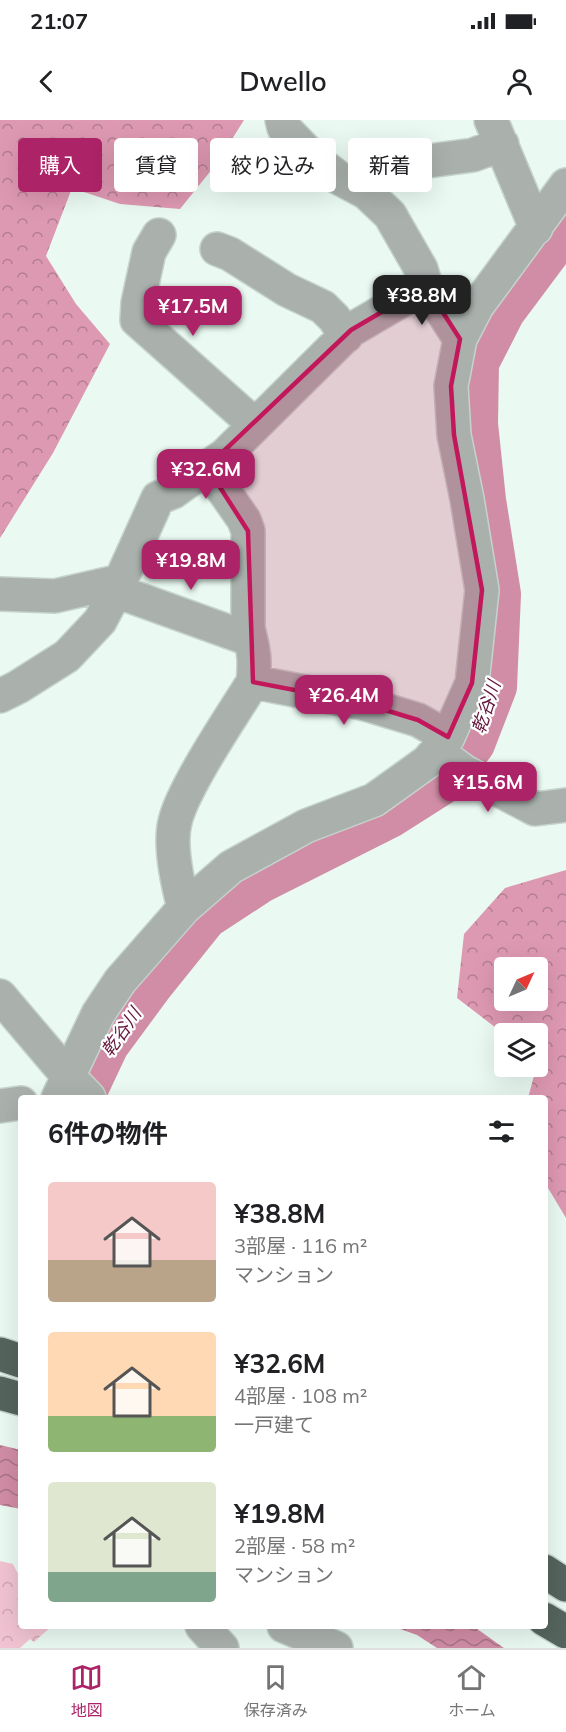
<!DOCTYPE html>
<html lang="ja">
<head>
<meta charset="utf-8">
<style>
	body { margin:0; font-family:Mulish,"Noto Sans JP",sans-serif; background:#f2f2f2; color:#202124; height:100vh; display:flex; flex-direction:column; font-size:22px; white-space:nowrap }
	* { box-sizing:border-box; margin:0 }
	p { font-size:20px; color:#757577 }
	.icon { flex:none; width:33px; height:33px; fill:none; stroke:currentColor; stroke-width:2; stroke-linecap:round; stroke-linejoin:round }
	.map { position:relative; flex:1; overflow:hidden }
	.sheet { position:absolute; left:18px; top:975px; width:530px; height:534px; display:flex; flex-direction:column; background:#fff; border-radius:6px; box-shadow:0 6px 24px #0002 }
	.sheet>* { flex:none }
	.top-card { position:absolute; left:18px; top:18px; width:531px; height:54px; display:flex; gap:12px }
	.needle { width:39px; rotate:46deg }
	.fabs { position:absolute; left:494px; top:837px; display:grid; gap:12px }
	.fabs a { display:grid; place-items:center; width:54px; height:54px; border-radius:6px; background:#fff; box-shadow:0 6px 24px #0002; font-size:30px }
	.price { position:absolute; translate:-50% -51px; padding:0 14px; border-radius:12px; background:#ac2367; color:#fff; font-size:20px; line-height:39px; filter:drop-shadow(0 2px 3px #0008) }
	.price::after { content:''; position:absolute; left:50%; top:36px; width:18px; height:14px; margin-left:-9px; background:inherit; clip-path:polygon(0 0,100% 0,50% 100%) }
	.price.active { background:#222; color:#fff }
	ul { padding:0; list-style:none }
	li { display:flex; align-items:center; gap:18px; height:150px; padding:0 30px }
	li span { display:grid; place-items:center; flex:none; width:168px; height:120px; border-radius:6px; color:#555 }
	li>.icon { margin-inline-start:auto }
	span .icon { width:72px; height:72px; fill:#fffc; stroke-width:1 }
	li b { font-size:26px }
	h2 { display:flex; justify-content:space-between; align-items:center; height:72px; padding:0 30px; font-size:26px }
	.tag { padding:0 21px; border-radius:6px; background:#fff; box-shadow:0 6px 24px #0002; font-size:21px; line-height:54px }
	.tag.active { background:#ac2367; color:#fff }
	.status { display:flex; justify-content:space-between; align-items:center; height:42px; padding:0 30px; background:#fff; direction:ltr }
	.status svg { height:16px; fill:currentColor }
	header { display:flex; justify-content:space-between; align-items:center; height:78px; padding:0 30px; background:#fff; font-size:27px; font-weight:600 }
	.tabs { display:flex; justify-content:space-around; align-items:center; height:84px; border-top:2px solid #e0e0e0; background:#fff; font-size:16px; color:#757577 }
	.tabs a { display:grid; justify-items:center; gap:3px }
	.tabs .active { color:#ac2367 }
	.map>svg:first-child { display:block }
	.forest { fill:url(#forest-crowns); fill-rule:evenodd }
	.park { fill:url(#park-crowns) }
	.water { fill:url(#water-waves) }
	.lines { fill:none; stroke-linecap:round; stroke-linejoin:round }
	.river { stroke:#d18da6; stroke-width:42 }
	.minor-casing { stroke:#c5d3cc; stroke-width:36 }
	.highway-casing { stroke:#c5d3cc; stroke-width:36 }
	.minor { stroke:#aab1ad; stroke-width:33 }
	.highway { stroke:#55645d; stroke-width:33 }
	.marked { fill:#c2185b; fill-opacity:0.2; stroke:#c2185b; stroke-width:4.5; stroke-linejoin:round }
	.labels { text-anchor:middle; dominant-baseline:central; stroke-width:4.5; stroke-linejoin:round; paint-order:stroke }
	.water-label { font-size:18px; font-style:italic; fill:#66163c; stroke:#fff }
</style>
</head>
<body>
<div class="status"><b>21:07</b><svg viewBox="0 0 49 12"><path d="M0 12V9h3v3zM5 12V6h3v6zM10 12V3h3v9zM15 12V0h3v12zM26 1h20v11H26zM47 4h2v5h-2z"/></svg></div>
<header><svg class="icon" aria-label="back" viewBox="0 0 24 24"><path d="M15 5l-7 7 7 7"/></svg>Dwello<svg class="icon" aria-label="person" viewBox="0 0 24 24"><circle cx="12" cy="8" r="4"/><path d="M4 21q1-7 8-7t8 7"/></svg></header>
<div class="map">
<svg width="566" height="1528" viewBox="0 0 566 1528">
	<defs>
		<pattern id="forest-crowns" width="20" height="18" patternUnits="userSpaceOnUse" patternTransform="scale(1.5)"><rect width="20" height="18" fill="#de99b2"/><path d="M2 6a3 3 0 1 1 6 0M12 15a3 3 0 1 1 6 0" fill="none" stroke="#b37d90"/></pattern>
		<pattern id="park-crowns" width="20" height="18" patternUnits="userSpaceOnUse" patternTransform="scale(1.5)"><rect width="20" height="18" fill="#f1c3d2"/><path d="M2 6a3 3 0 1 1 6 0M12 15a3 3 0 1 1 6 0" fill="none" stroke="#cea7b4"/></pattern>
		<pattern id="water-waves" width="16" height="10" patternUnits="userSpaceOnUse" patternTransform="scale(1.5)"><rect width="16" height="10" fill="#d18da6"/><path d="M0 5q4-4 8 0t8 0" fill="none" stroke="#a97387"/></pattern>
	</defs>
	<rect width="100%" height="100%" fill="#eafaf2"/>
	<!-- forest -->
	<path class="forest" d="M0,0H244L217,43L180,89L120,84L72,68L46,136L76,184L110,224L53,333L0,418Z
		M566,750V1098L545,1063L544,978H528L538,941L537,914H504L457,878L464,814L505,768ZM504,848H537V880H504Z"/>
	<!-- park -->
	<path class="park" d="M0,1441L13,1444L21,1460V1506H52L34,1522L30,1519L20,1528H0Z"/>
	<!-- water -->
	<path class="water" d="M0,1325L21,1330V1389L0,1385Z
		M392,1506H473L504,1528H437L417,1515Z"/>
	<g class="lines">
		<!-- river -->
		<path class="river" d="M83,978L108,925L153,864L206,798L261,762L390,697L442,664L474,624L496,567L500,474L485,380L477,304L478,243L504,192L566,109"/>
		<!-- minor casing -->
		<g class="minor-casing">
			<path id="minor" d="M282,0L284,8L314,39L339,58L367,73L390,95L421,149L426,166L460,219
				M491,0L536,108
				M367,73L381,50L395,42H421L473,35L502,24
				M159,115L149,132L138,183L137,200L255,305
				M217,129L230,134L287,170L323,187L334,198L346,216
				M116,471L249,519
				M0,474L55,476L120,461
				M253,562L362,583L418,600L448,617
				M0,576L18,567L67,536L100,501L116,471L158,378L173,372L225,335L351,210L426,166
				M436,631L465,652L535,689L566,685
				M184,788C178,765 169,725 175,702C178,688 186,673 193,660C211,626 233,594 253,562C254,553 255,541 253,531C252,523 249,515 248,507V411L244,400L207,347
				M0,876L68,956L89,978
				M58,978L98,894L120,861L184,788L231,747L306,706L374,680L427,642L448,617L472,563L482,470L467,379L454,315L451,266L460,219L477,186L566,65
				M0,986L21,983
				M202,1506L222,1528
				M284,1506L336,1528"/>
		</g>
		<!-- highway casing -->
		<g class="highway-casing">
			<path id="highway" d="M0,1234L21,1241
				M0,1273L21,1279
				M544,1451L566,1465
				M544,1499L566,1512"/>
		</g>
		<!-- minor -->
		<use href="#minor" class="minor"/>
		<!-- highway -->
		<use href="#highway" class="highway"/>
	</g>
	<!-- marked area -->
	<path class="marked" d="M426,166L460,219L451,266L454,315L482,470L472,563L448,617L418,600L362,583L253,562L248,411L207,347L351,210Z"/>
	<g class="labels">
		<!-- water labels -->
		<g class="water-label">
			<text transform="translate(486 587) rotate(-72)">乾谷川</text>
			<text transform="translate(121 912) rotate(-55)">乾谷川</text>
		</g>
	</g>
</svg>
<div class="fabs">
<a><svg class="needle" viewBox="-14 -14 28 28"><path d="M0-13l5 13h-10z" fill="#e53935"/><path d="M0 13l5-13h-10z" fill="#757577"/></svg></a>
<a><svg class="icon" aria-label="layers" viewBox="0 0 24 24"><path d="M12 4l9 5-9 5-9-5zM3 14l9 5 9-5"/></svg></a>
</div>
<b class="price active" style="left:422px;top:206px">¥38.8M</b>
<b class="price" style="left:193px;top:217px">¥17.5M</b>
<b class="price" style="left:206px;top:380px">¥32.6M</b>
<b class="price" style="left:191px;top:471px">¥19.8M</b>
<b class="price" style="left:344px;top:606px">¥26.4M</b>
<b class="price" style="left:488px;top:693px">¥15.6M</b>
<div class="top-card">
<a class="tag active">購入</a>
<a class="tag">賃貸</a>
<a class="tag">絞り込み</a>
<a class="tag">新着</a>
</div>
<section class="sheet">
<h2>6件の物件<svg class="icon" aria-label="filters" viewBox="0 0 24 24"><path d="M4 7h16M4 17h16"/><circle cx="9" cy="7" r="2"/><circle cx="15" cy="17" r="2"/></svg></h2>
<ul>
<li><span style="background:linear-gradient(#f6c9c9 65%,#b9a48a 0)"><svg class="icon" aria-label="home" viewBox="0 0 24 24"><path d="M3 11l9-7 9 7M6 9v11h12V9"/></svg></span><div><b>¥38.8M</b><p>3部屋 · 116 m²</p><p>マンション</p></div></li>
<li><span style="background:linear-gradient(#ffd9b3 70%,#8fb573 0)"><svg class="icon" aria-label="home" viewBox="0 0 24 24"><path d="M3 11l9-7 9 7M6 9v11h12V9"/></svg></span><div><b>¥32.6M</b><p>4部屋 · 108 m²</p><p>一戸建て</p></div></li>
<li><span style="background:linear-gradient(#dfe7d0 75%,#7fa58c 0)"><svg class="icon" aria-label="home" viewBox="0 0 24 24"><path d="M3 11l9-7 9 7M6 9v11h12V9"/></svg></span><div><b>¥19.8M</b><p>2部屋 · 58 m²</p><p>マンション</p></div></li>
</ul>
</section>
</div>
<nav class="tabs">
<a class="active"><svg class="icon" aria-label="map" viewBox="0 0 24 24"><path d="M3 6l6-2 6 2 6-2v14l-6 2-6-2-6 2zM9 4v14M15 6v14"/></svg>地図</a>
<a><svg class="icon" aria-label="saved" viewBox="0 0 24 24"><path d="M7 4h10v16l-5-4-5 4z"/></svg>保存済み</a>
<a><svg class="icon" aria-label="home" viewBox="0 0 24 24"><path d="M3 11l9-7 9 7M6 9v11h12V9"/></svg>ホーム</a>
</nav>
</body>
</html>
